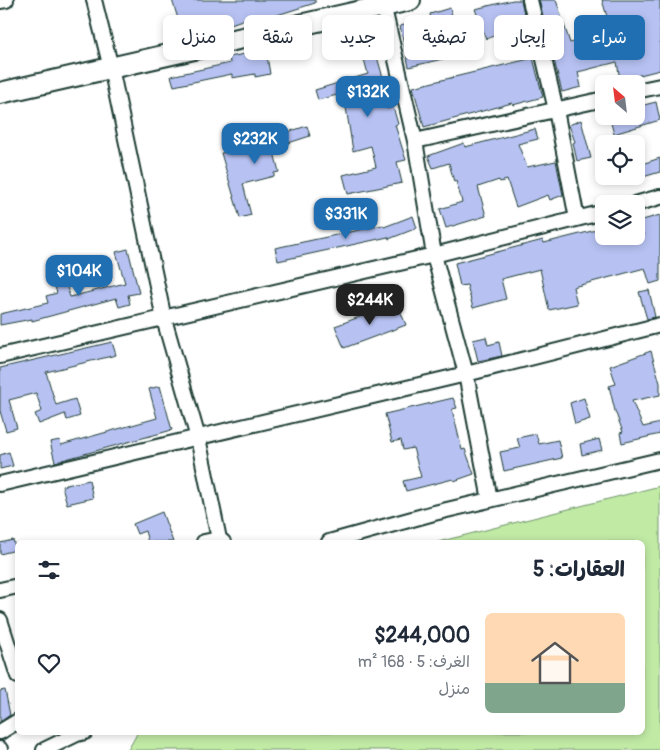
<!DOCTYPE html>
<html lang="ar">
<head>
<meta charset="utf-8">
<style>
	body { margin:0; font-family:Pangolin,"Playpen Sans Arabic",sans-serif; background:#f6f6f7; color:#1f2937; direction:rtl; height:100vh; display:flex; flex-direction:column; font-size:19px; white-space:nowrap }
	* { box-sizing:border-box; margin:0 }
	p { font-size:16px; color:#747a83 }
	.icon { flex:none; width:28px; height:28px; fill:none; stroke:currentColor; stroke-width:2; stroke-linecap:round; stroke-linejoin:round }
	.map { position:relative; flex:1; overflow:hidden; direction:ltr }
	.side { position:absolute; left:15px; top:540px; width:630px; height:195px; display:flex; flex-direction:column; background:#fff; border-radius:8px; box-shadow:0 2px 8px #0003; direction:rtl }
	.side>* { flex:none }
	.top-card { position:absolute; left:15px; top:15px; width:630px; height:45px; direction:rtl; display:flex; gap:10px }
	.needle { width:32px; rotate:332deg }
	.fabs { position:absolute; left:595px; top:75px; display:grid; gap:10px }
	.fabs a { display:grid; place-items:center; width:50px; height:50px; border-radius:8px; background:#fff; box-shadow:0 2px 8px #0003; font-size:25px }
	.price { position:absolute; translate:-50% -42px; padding:0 11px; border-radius:10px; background:#1f6fb2; color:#fff; font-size:16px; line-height:32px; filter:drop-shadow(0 1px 2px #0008) }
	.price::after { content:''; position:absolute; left:50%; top:30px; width:15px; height:11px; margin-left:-8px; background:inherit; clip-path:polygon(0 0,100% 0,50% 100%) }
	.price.selected { background:#222; color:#fff }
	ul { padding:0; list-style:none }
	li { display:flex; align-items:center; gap:15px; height:125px; padding:0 20px }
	li span { display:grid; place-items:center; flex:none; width:140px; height:100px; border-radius:8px; color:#555 }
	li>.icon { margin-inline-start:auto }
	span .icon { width:60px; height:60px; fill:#fffc; stroke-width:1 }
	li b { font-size:21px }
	h2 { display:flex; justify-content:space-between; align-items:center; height:60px; padding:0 20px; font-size:21px }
	.tag { padding:0 18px; border-radius:8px; background:#fff; box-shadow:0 2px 8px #0003; font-size:18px; line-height:45px }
	.tag.selected { background:#1f6fb2; color:#fff }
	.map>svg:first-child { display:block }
	.green { fill:#c1eaa5; stroke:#70946c }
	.building { fill:#b7c2f3; stroke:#1f3d34 }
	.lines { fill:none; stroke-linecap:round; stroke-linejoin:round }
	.street-casing { stroke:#1f3d34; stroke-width:18 }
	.secondary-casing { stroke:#1f3d34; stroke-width:24 }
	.street { stroke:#fff; stroke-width:14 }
	.secondary { stroke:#fff; stroke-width:20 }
</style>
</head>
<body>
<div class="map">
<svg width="660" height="750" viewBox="0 0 660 750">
	<rect width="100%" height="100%" fill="#fff"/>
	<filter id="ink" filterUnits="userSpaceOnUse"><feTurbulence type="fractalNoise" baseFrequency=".02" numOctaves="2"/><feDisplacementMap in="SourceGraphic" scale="10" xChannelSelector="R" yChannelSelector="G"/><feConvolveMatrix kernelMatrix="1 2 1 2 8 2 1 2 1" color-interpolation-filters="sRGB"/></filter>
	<g filter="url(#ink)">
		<!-- green -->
		<path class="green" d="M660,486V750H128L138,732H642V542H438Z"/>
		<!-- building -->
		<path class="building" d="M172,0H315V3L246,25L245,19L228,25L227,22L184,37Z
			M513,0H521L529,36L509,43L506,31L486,39L475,9Z
			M539,0H556L570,43L589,38L592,46L614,40L602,0H660V70L620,80L617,62L578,72L581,87L562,92Z
			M450,8L463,54L409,67L400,26L431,19L430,14Z
			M369,29L384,81H381L387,109L393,107L398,124L395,125L406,160L397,162L402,183L348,194L343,175L376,167L371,146L353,151L345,101L339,102L337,95L318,100L315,90L368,74L361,48L339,55L334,39Z
			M266,50L270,74L255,77V74L232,78V74L174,86L171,76L230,63L229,57Z
			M533,58L543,97L513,105L512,103L424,127L413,87Z
			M656,102L660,120L614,134L609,116H636V107Z
			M581,120L591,158L577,161L573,143L575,142L569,125Z
			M307,126L310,136L273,148L279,172L274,173V176L243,184L251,215L240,218L221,153L270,144L268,138Z
			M535,129L538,139L518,144L527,167L556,161L563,195L550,200L548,195L516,207L507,180L500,182L499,180L478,187L486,216L446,228L440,209L462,202L456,181L454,182L449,163L433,168L428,156L464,143L465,147Z
			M660,158V172L636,179V166Z
			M660,215V281L650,284L645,268L573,287L577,304L549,310L540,269L501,279L506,299L473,308L467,285L460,286L455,263L543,240L544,243L604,228V236H644L639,221Z
			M413,216L417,228L389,239L388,237L278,261L275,248L383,225L384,227Z
			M128,249L139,293L128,295L130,304L119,307L116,298L32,321V319L0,325V314L48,303L46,296L57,293L54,284L65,281L70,297L125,283L116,252Z
			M649,290L655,317L647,319L639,292Z
			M397,303L406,325L344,348L335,326Z
			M486,337L488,345L499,342L502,356L478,361L473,340Z
			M112,342L116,355L46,372L56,405L75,399L80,416L67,420L65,414L39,424L35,414L42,411L36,393L9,400L17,428L6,431L0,411V368Z
			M651,351L660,383V395L632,401L643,427L660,423V434L622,443L620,433L623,432L615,411L609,386L616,384L610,366Z
			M160,386L172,430L55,462L50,442L60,440L61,445L157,418L149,389Z
			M453,398L457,408L452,409L462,450L465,449L474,474L454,481L453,479L406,491L403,481L421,477L413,448L403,450L401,440L392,442L385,414Z
			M584,398L590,419L575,424L570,403Z
			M536,434L539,444L558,440L562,458L504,471L500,452L520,448L517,438Z
			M599,439L602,450L582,455L580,444Z
			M9,452L13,466L0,469V455Z
			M89,480L93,498L67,504L62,486Z
			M162,512L173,542H148L145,531L137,534L133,524Z
			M13,540L16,550L0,554V543Z
			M5,690L10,715L0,722V691Z"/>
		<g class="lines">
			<!-- street casing -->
			<g class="street-casing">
				<path id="street" d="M94,0L111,68L164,319L198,438L219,539L223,542
					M382,0L415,141L434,255L466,374L490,500
					M530,0L556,110L577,219
					M0,1L6,0
					M636,91L660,86
					M415,141L604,99
					M635,204L660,197
					M0,356L434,255L604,212
					M0,484L466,374L660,325
					M204,542L219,539
					M329,542L434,513L660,460
					M0,590L18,586
					M0,620L18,676
					M0,732L18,721
					M0,749V750
					M44,750L77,734L85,732"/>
			</g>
			<!-- secondary casing -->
			<g class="secondary-casing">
				<path id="secondary" d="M0,93L410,0"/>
			</g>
			<!-- street -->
			<use href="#street" class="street"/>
			<!-- secondary -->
			<use href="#secondary" class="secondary"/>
		</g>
	</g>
</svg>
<div class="fabs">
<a><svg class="needle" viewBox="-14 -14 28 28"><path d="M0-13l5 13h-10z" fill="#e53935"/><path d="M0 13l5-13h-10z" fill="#747a83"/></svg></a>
<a><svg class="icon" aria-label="locate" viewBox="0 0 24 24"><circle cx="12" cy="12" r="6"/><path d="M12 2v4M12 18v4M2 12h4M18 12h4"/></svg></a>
<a><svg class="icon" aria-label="layers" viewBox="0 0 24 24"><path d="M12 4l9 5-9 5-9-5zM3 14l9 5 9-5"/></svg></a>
</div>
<b class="price" style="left:368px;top:118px">$132K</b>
<b class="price" style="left:255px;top:165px">$232K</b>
<b class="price" style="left:346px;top:240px">$331K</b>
<b class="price" style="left:79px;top:297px">$104K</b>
<b class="price selected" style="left:370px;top:326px">$244K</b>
<div class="top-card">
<a class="tag selected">شراء</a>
<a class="tag">إيجار</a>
<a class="tag">تصفية</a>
<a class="tag">جديد</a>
<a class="tag">شقة</a>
<a class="tag">منزل</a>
</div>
<section class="side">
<h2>العقارات: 5<svg class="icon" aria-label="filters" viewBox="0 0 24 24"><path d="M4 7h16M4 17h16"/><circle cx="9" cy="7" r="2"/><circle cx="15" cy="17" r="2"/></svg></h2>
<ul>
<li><span style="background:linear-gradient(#ffd9b3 70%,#7fa58c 0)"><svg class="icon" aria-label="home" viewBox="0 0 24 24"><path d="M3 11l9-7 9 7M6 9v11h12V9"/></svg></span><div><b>$244,000</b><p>الغرف: 5 · 168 m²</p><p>منزل</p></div><svg class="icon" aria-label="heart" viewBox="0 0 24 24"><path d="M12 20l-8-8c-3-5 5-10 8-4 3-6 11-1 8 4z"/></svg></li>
</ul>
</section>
</div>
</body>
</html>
